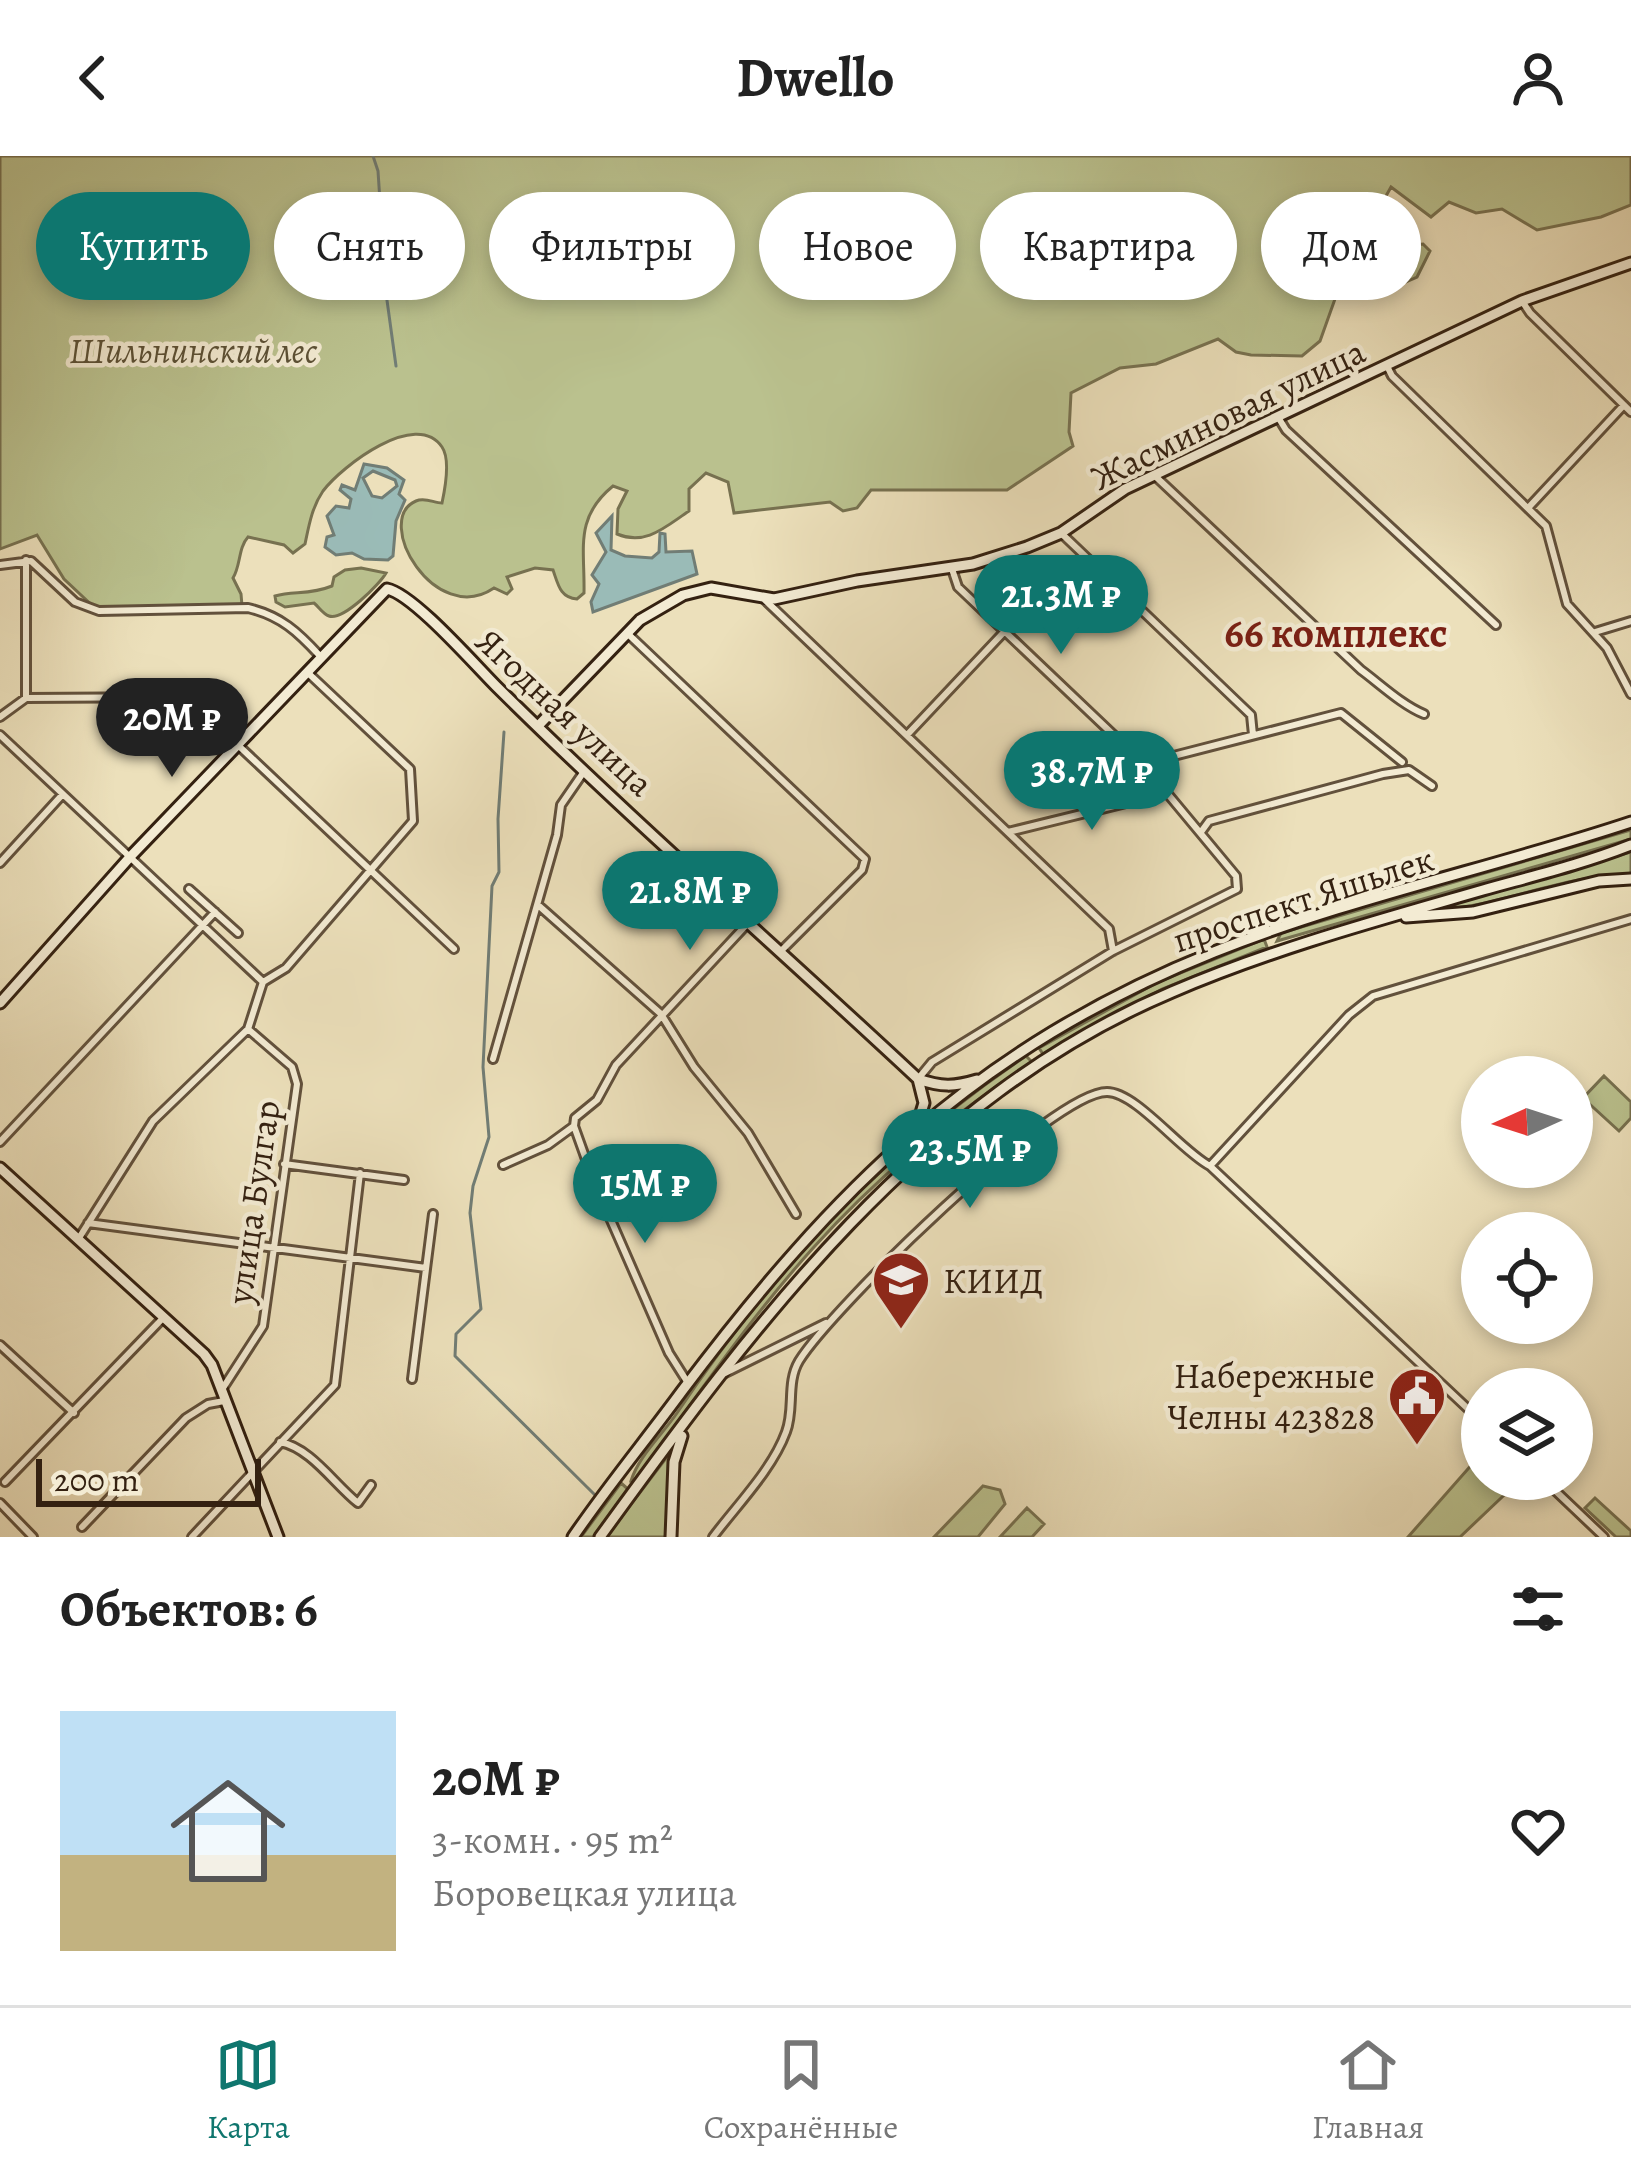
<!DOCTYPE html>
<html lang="ru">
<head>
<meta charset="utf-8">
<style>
	body { margin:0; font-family:Alegreya,serif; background:#f2f2f2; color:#222; height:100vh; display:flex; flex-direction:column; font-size:45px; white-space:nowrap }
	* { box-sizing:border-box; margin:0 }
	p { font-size:39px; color:#767676 }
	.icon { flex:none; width:66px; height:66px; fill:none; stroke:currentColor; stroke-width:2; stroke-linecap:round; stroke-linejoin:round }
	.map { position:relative; height:1381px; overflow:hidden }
	.details { display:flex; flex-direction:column; background:#fff; flex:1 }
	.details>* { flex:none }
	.banner { position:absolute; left:36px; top:36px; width:1560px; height:108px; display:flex; gap:24px }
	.needle { width:78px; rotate:267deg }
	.tools { position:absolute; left:1461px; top:900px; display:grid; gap:24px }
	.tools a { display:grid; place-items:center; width:132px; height:132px; border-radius:50%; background:#fff; box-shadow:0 6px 18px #0003; font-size:60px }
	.scale { position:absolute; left:36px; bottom:30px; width:225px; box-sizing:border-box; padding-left:12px; border:6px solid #342111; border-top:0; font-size:33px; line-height:42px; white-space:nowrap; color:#342111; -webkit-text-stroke:9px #f3ebd3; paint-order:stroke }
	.price { position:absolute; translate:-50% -102px; padding:0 27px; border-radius:42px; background:#0f766e; color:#fff; font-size:39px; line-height:78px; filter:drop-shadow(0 3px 6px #0008) }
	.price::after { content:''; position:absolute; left:50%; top:72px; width:36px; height:27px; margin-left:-18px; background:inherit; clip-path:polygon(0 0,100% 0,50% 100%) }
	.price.selected { background:#222; color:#fff }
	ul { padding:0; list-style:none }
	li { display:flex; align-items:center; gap:36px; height:300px; padding:0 60px }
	li span { display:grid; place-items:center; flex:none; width:336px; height:240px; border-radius:0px; color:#555 }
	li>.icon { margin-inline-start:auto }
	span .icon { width:144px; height:144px; fill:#fffc; stroke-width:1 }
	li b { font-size:51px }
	h2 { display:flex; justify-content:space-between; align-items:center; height:144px; padding:0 60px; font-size:51px }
	.chip { padding:0 42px; border-radius:54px; background:#fff; box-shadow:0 6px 18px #0003; font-size:42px; line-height:108px }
	.chip.selected { background:#0f766e; color:#fff }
	header { display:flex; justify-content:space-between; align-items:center; height:156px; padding:0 60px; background:#fff; font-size:54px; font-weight:700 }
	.tab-bar { display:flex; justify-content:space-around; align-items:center; height:168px; border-top:3px solid #e0e0e0; background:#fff; font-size:33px; color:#767676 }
	.tab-bar a { display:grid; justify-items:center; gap:6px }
	.tab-bar .selected { color:#0f766e }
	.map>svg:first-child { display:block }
	.green { fill:#bac18e; stroke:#777150; stroke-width:3 }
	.water { fill:#9abbb7; stroke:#717d75; stroke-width:3; fill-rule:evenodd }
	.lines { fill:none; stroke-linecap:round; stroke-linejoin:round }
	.stream { stroke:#717d75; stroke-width:3 }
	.street-casing { stroke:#62513c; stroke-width:12 }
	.secondary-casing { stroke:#342111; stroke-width:15 }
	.street { stroke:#f3ebd3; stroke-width:6 }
	.secondary { stroke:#f3ebd3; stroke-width:9 }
	.labels { text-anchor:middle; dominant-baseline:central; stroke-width:9; stroke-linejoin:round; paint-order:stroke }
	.park-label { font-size:36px; font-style:italic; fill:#5c5136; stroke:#f3ebd3 }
	.street-label { font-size:36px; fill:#342111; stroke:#f3ebd3 }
	.poi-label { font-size:36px; fill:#342111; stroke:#f3ebd3; text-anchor:start }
	.quarter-label { font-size:42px; font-weight:bold; fill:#7a1f14; stroke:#f3ebd3 }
</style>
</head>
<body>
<header><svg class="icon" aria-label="back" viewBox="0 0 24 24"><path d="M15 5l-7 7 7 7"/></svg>Dwello<svg class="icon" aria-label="person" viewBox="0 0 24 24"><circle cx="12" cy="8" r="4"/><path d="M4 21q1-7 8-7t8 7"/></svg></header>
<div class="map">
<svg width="1631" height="1381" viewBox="0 0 1631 1381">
	<rect width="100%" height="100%" fill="#ece0bb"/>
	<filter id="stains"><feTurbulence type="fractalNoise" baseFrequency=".00167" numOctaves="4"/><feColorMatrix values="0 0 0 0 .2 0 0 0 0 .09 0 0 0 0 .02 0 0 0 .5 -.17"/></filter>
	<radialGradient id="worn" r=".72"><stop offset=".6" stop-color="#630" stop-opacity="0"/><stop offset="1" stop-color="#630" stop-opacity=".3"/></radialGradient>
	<!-- green -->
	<path class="green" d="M0,0H1631V49L1601,61L1537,74L1502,53L1476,57L1449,46L1431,61L1391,31L1381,49L1394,67L1400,90L1423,88L1430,95L1417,121L1406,126L1392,121L1368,102L1346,112L1320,185L1302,200L1251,199L1236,196L1218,183L1156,208L1120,212L1071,237L1069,276L1073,290L1007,334H871L857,352L843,355L830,346L734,357L728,326L706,317L689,333V355C665,371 646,390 617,378L618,353L627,335L613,330C574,362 585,392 584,437L577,443C560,442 558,428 553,414L535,412L507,421L512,433L507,438L494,432C435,472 372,364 416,345C425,341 434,347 442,347C445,333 451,304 442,291C416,253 342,310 323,335C312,351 309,369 305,388L293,397L284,389L248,381C238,392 241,409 233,422L241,438L242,450L97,454L64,423L37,379L0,393Z
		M361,412L386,417C380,428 343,465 329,460C323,458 319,451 314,447L285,451L276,446L275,440C294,435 310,439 332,430L334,421L345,414Z
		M1631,674V683L1277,785L1281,777Z
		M1631,696V719C1565,717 1498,752 1430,755Z
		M1264,783L1267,791L1162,833L1043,898L1039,892L1158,826Z
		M1026,900L1032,906C952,959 878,1020 814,1091C748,1164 693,1246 635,1325H631C638,1301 662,1279 677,1257C771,1116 885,995 1026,900Z
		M1604,920L1631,946V962L1619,975L1583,942Z
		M670,1297L666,1381H606Z
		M1482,1297V1323L1520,1324L1460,1381H1408Z
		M621,1327L629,1334L594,1381H581Z
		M983,1330L1000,1334L1005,1348L978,1381H934Z
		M1595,1342L1631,1375V1381H1616L1585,1352Z
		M1027,1352L1044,1368L1032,1381H1000Z"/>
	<!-- water -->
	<path class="water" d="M364,308L387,312L404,324L399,338L405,344L396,365L393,400L388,404L364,403L352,397L336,399L325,391L327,381L334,379L327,360L336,350L349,352L351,343L340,334L342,329L355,334ZM373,315L395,324L397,330L382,342L372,340L363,322Z
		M612,360L611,394L625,400L652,402L659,396L660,377L665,378L666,396L692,395L697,418L593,456L591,446L599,428L592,419L606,396L596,377Z"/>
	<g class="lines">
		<!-- stream -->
		<path class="stream" d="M373,0L378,15L386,137L396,210
			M504,576L498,663L499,716L492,730L483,911L489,981L473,1030L470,1057L481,1153L456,1178L455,1200L595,1339"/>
		<!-- street casing -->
		<g class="street-casing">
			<path id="street" d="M1522,145L1530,157L1631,256
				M1387,210L1392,220L1546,370L1567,448L1607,492L1631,538
				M1278,261L1286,274L1496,469
				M1154,319L1361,514C1380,528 1402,549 1424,558
				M1529,351L1624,249
				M1061,377L1251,559L1253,579
				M0,409L31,405L75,446L99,455L248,452C281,460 298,476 320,500
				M952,413L958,431L1141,605
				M765,444L1109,773L1113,795
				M1595,476L1631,465
				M627,477L865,703L862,714L781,795
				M26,542V404
				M0,561L26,542L187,541L454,793
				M0,579L263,826
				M907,579L1004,476
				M1008,676L1167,637
				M1201,676L1209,665L1383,618L1409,614L1432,630
				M0,707L62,639
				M189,733L238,777
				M538,749L661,858L694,911L748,977L796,1058
				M493,903L557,679L561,649L583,617
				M918,923L932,906L1113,795L1237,733L1236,720L1152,619L1154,605L1341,557L1402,606
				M574,970L593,1023L669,1197L688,1227
				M0,986L215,756
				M284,1008L404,1024
				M503,1009L548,989L574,970L575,962L597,944L616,909L749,766
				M1210,1010L1349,859L1373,840L1631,763
				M88,1067L426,1112
				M79,1082L153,965L248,873L263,826L286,812L413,665L410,613L307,516
				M0,1189L74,1257
				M725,1217L826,1167
				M412,1223L433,1058
				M221,1235L263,1170L297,928L292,911L248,873
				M280,1286C311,1292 334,1328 358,1347L371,1329
				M1543,1323L1604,1381
				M5,1326L163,1162
				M0,1347L33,1381
				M82,1371L186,1262L208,1248L224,1245
				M192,1381L335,1229L360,1017
				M713,1381C737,1349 772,1314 786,1276C795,1253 786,1227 799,1205C831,1153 1052,936 1107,936C1136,936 1181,995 1210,1010L1482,1266"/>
		</g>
		<!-- secondary casing -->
		<g class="secondary-casing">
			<path id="secondary" d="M538,570L640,464L683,439L711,432L774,443L857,425L973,408L1027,391L1061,377L1125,333L1522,145L1631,107
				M1406,761L1473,756L1599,725L1631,723
				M0,847L130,701L387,433C413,438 474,508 496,530C632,665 778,792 918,923C941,931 954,931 977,924
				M917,970L924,947L918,923
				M0,1012L204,1198L212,1209L278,1381
				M573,1381C607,1331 646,1284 682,1235C834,1033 975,892 1214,796C1349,742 1493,712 1631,666
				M600,1381C755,1167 921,942 1172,836C1272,793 1379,764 1483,734C1533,720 1583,708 1631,689
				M671,1381L674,1306L682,1280"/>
		</g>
		<!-- street -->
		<use href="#street" class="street"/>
		<!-- secondary -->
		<use href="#secondary" class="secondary"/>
	</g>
	<!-- icons -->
	<defs>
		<g id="university-pin" transform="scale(3)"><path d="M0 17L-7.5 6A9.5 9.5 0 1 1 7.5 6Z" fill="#8f2418" stroke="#f3ebd3"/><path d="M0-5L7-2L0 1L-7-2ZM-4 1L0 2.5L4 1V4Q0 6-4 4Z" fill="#fff"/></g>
		<g id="civic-pin" transform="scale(3)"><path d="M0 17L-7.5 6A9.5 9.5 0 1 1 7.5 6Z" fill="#8f2418" stroke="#f3ebd3"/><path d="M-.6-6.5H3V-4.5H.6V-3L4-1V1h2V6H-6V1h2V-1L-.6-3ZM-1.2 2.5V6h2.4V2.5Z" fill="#fff"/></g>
	</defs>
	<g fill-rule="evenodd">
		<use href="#university-pin" x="901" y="1124"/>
		<use href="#civic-pin" x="1417" y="1240"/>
	</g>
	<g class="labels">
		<!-- park labels -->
		<g class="park-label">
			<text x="193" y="194">Шильнинский лес</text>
		</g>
		<!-- street labels -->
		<g class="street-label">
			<text transform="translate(1228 258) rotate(-26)">Жасминовая улица</text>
			<text transform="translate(565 556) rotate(43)">Ягодная улица</text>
			<text transform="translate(1303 743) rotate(-18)">проспект Яшьлек</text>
			<text transform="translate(253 1046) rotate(-82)">улица Булгар</text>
		</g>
		<!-- poi labels -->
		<g class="poi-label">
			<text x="943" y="1124">КИИД</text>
			<text x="1375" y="1219" text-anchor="end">Набережные<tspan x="1375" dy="41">Челны 423828</tspan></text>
		</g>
		<!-- quarter labels -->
		<g class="quarter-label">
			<text x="1336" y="476">66 комплекс</text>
		</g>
	</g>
	<rect width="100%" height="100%" filter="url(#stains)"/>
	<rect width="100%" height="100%" fill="url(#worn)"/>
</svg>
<div class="tools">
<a><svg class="needle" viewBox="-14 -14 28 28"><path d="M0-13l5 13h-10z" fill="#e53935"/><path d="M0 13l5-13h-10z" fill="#767676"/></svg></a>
<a><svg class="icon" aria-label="locate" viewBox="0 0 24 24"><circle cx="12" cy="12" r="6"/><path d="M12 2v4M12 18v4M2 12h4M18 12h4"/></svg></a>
<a><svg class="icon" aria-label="layers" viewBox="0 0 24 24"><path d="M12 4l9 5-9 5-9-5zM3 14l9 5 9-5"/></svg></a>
</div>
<div class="scale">200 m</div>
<b class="price" style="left:1061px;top:501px">21.3M ₽</b>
<b class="price selected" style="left:172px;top:624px">20M ₽</b>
<b class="price" style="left:1092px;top:677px">38.7M ₽</b>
<b class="price" style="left:690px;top:797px">21.8M ₽</b>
<b class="price" style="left:970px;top:1055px">23.5M ₽</b>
<b class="price" style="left:645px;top:1090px">15M ₽</b>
<div class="banner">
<a class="chip selected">Купить</a>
<a class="chip">Снять</a>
<a class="chip">Фильтры</a>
<a class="chip">Новое</a>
<a class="chip">Квартира</a>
<a class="chip">Дом</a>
</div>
</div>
<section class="details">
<h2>Объектов: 6<svg class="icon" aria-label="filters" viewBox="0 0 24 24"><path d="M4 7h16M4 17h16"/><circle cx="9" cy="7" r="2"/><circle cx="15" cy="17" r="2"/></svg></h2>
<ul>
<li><span style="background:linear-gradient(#bfe0f5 60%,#c2b280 0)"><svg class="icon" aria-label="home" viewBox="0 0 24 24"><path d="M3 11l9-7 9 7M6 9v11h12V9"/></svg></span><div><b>20M ₽</b><p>3-комн. · 95 m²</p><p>Боровецкая улица</p></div><svg class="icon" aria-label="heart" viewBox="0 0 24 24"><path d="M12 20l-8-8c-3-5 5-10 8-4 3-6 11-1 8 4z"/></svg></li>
</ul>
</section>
<nav class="tab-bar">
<a class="selected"><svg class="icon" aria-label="map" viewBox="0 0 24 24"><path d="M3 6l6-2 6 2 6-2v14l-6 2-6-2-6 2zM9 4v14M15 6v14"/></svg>Карта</a>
<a><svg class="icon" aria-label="saved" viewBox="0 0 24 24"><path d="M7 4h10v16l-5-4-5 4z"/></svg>Сохранённые</a>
<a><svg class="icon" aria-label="home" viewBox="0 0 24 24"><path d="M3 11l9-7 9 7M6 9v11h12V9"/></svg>Главная</a>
</nav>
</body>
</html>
